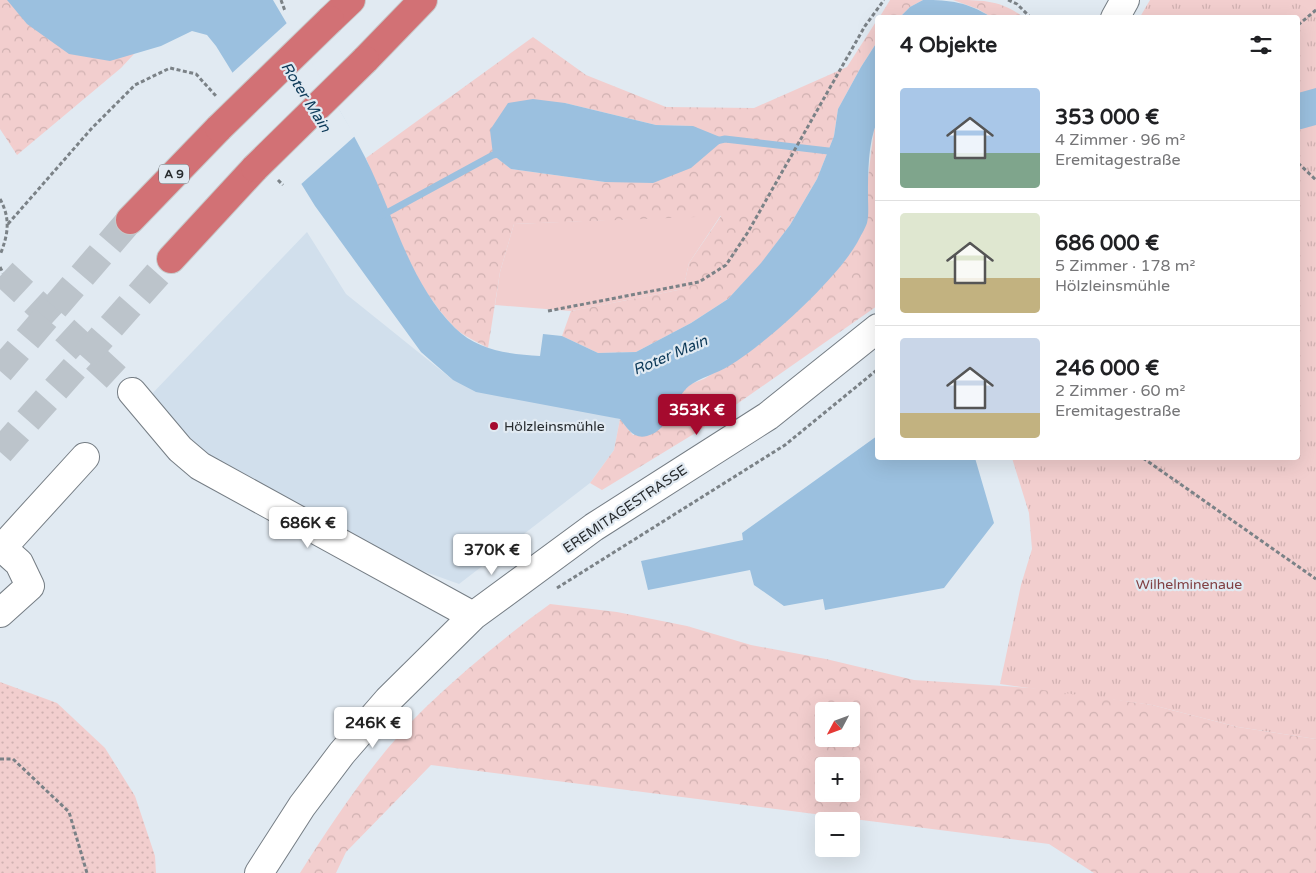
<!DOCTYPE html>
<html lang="de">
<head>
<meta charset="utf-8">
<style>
	body { margin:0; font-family:"Varela Round",sans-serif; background:#f2f2f2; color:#202124; height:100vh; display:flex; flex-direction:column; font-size:19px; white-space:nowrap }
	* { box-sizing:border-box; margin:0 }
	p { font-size:16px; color:#757577 }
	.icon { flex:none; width:28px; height:28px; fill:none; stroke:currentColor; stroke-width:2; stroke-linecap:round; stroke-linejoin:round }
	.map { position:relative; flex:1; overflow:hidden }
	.panel { position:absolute; left:875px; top:15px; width:425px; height:445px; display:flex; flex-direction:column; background:#fff; border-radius:5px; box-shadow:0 5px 20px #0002 }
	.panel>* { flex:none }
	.needle { width:32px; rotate:229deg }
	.fabs { position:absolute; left:815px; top:702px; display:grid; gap:10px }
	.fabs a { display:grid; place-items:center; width:45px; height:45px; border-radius:5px; background:#fff; box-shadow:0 5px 20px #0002; font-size:25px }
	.price { position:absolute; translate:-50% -42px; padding:0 11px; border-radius:5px; background:#fff; color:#222; font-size:16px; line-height:32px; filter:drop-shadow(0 1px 2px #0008) }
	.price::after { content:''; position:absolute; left:50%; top:30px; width:15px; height:11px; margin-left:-8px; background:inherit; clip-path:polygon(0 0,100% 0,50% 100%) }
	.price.current { background:#a50a2e; color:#fff }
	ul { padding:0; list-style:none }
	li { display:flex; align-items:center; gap:15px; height:125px; padding:0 25px }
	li+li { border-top:1px solid #e0e0e0 }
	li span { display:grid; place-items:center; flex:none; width:140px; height:100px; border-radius:5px; color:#555 }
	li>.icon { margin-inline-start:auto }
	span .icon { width:60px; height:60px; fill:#fffc; stroke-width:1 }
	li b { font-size:21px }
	h2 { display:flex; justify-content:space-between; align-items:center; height:60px; padding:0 25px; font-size:21px }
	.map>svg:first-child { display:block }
	.built { fill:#d1dfec }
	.grass { fill:#f2cece }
	.forest { fill:url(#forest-crowns); fill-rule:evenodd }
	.park { fill:url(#park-tufts) }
	.garden { fill:url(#garden-dots) }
	.water { fill:#9bc0df }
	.pier { fill:#e1eaf2 }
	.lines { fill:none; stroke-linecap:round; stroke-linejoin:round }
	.stream { stroke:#9bc0df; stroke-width:7 }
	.minor-tunnel { stroke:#bcc4cb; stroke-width:28; stroke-dasharray:28 14; stroke-linecap:butt }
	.highway-tunnel { stroke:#bcc4cb; stroke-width:28; stroke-dasharray:28 14; stroke-linecap:butt }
	.minor-casing { stroke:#757d84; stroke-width:30 }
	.highway-casing { stroke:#c7c8c9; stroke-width:30 }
	.path { stroke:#7b8287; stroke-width:3; stroke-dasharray:4 2.5; stroke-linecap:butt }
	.minor { stroke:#fff; stroke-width:28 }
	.highway { stroke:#d27175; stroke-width:28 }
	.highway-bridge-casing { stroke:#c7c8c9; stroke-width:30; stroke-linecap:butt }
	.highway-bridge { stroke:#d27175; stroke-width:28 }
	.poi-dot { fill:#a50a2e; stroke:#e1eaf2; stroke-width:2 }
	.labels { text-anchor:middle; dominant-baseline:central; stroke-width:4.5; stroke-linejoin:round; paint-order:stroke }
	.shield { fill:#e1eaf2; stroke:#5f6469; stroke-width:1 }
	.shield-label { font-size:12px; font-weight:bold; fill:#272b2e }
	.poi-label { font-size:14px; fill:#272b2e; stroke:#e1eaf2; text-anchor:start }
	.street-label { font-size:14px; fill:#272b2e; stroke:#e1eaf2 }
	.park-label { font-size:14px; fill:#814043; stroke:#e1eaf2 }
	.water-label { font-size:15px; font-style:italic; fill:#0c3958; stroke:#e1eaf2 }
</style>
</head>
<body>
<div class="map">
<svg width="1316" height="873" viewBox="0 0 1316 873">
	<defs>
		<pattern id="forest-crowns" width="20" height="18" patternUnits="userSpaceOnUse" patternTransform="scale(1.25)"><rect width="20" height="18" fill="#f2cece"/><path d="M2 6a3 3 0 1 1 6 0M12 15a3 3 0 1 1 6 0" fill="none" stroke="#d0b1b1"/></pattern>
		<pattern id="park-tufts" width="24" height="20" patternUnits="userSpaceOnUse" patternTransform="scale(1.25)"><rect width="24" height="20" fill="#f2cece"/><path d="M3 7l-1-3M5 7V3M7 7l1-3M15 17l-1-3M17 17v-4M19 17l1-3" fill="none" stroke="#d0b1b1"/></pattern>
		<pattern id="garden-dots" width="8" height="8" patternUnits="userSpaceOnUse" patternTransform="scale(1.25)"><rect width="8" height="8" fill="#f2cece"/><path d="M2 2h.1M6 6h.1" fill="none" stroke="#d0b1b1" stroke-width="1.8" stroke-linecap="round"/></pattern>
	</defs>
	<rect width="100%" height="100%" fill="#e1eaf2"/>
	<!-- built -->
	<path class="built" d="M307,232L346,294L453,380L620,419L614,450L590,483L459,584L420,570L284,501L216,462L148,398Z"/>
	<!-- grass -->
	<path class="grass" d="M721,215L689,263L683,289L571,311L495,305L500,272L514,224Z"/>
	<!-- forest -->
	<path class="forest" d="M0,0H184L121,68L17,155L0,129Z
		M890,0H923L910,7L900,17L879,18Z
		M953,0C982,0 1001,0 1023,17H991L978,9Z
		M877,20V42L861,67L838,109L834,136L817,179L790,225L760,265L728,299L691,323L636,352L598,353L562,336L571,311L683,289L689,263L721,216L514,224L500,272L488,348C478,342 463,336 455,328C410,282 389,216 366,158L533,37L586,75L666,107L754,108L847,67ZM565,103L656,125L693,126L605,182L511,169L493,154Z
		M877,122V306L697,432L602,490L590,483L614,450L620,419L633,435L668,421L680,394L691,384L704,379L757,346L808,301L842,264L856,244L867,222L868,178L874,130Z
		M550,604L617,612L687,626L751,645L826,659L914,680L1046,689L1152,705L1238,727L1316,739V873H1094L1049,844L431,765L346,852L336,873H300C336,816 378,753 427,706C466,669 507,635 550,604ZM824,711H851V739H824ZM824,766H851V794H824Z"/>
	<!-- park -->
	<path class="park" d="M1150,0H1316V739L1238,727L1152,705L1000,684L1021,585L1032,549L1029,513L1012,458H1298V18L1140,17Z"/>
	<!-- garden -->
	<path class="garden" d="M0,682L57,703L105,748L135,796L155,856L156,873H0Z"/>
	<!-- water -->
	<path class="water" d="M7,0H273C303,52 338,103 365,157C394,214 408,281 455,328C478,351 510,354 540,356L543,334L562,336L598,353L636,352L691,323L728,299L761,263L790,225L817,179L834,136L838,109L861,67L877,42V122C868,143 868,173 868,196C868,204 869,215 867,223C865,229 860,237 857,243C835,281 767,343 729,366C718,373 699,378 689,386C672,400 671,430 647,436C634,440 627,428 620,419L476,392L453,380L421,352L315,206L216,46L207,35L192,31L161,46L110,61L69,54L27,24Z
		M923,0C951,0 967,2 991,17H900L910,7Z
		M1316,88V125L1298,130V93Z
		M533,99L565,103L656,125L693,126L725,139L691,168L653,183L605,182L511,169L493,155L490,130L508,103Z
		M877,436L878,458H975L994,523L944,588L825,610L823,599L784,606L754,585L750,570L648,590L641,561L743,540L742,533Z"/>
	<!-- pier -->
	<path class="pier" d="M288,22L355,136L299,186L231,74Z"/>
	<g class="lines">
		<!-- stream -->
		<path class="stream" d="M716,141L725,139L837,152
			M381,216L493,155L502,153"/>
		<!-- minor-tunnel -->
		<path class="minor-tunnel" d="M3,273L132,392"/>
		<!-- highway-tunnel -->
		<path class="highway-tunnel" d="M0,371L130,220
			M0,452L171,259"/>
		<!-- minor casing -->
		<g class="minor-casing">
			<path id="minor" d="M1115,18L1125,0
				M132,392L180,449L200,466L473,616
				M0,546L19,563L30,586L0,613
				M2,548L85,457
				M259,873L302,806L342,753L388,700L473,616L594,527L768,416L878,328"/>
		</g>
		<!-- highway casing -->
		<g class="highway-casing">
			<path id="highway" d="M330,20L351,0
				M365,60L423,0
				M130,220L219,128
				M171,259L255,168"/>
		</g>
		<!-- path -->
		<path class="path" d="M281,0L285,11
			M1008,0L1017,4L1031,18
			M1298,25L1316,10
			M1298,163L1316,180
			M278,180L283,185
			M0,199C11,219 8,235 0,255
			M8,224L92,128L135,85L170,68L196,74L216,96
			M0,267L3,273
			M548,311L699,282L726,265L748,232L865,26L884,0
			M1143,458L1316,579
			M557,588L785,445L878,369
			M0,759H13L69,812L87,873"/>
		<!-- minor -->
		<use href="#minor" class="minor"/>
		<!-- highway -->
		<use href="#highway" class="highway"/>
		<!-- highway-bridge casing -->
		<g class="highway-bridge-casing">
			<path id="highway-bridge" d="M219,128L330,20
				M255,168L365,60"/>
		</g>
		<!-- highway-bridge -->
		<use href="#highway-bridge" class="highway-bridge"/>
	</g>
	<!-- markers -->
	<circle class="poi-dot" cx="494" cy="426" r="5"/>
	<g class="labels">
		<!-- shield labels -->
		<rect class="shield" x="159" y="164.5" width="30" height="19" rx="4"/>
		<g class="shield-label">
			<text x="174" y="174">A 9</text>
		</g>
		<!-- poi labels -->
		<g class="poi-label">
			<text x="504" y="426">Hölzleinsmühle</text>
		</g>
		<!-- street labels -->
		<g class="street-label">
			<text transform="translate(625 509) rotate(-34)">EREMITAGESTRASSE</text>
		</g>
		<!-- park labels -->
		<g class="park-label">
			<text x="1189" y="584">Wilhelminenaue</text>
		</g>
		<!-- water labels -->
		<g class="water-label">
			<text transform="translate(306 97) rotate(58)">Roter Main</text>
			<text transform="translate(670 355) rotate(-23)">Roter Main</text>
		</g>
	</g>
</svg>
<div class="fabs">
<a><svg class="needle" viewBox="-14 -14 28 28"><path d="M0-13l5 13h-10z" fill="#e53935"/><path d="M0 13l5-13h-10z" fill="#757577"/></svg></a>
<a>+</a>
<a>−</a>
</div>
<b class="price current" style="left:697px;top:436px">353K €</b>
<b class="price" style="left:308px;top:549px">686K €</b>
<b class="price" style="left:492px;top:576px">370K €</b>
<b class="price" style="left:373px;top:749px">246K €</b>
<section class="panel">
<h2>4 Objekte<svg class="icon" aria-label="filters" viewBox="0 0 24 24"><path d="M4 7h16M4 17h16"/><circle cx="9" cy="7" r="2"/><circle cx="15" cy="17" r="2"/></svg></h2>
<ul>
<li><span style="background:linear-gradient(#a9c7e8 65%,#7fa58c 0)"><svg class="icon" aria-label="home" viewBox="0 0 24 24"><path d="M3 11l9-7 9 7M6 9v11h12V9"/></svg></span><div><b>353 000 €</b><p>4 Zimmer · 96 m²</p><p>Eremitagestraße</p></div></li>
<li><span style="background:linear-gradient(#dfe7d0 65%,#c2b280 0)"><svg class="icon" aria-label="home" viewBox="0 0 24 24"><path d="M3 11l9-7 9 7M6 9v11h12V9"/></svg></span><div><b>686 000 €</b><p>5 Zimmer · 178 m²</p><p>Hölzleinsmühle</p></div></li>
<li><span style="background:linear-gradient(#c9d6e8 75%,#c2b280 0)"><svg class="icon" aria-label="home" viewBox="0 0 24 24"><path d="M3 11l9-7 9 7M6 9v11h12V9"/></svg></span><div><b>246 000 €</b><p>2 Zimmer · 60 m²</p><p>Eremitagestraße</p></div></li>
</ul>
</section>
</div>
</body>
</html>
